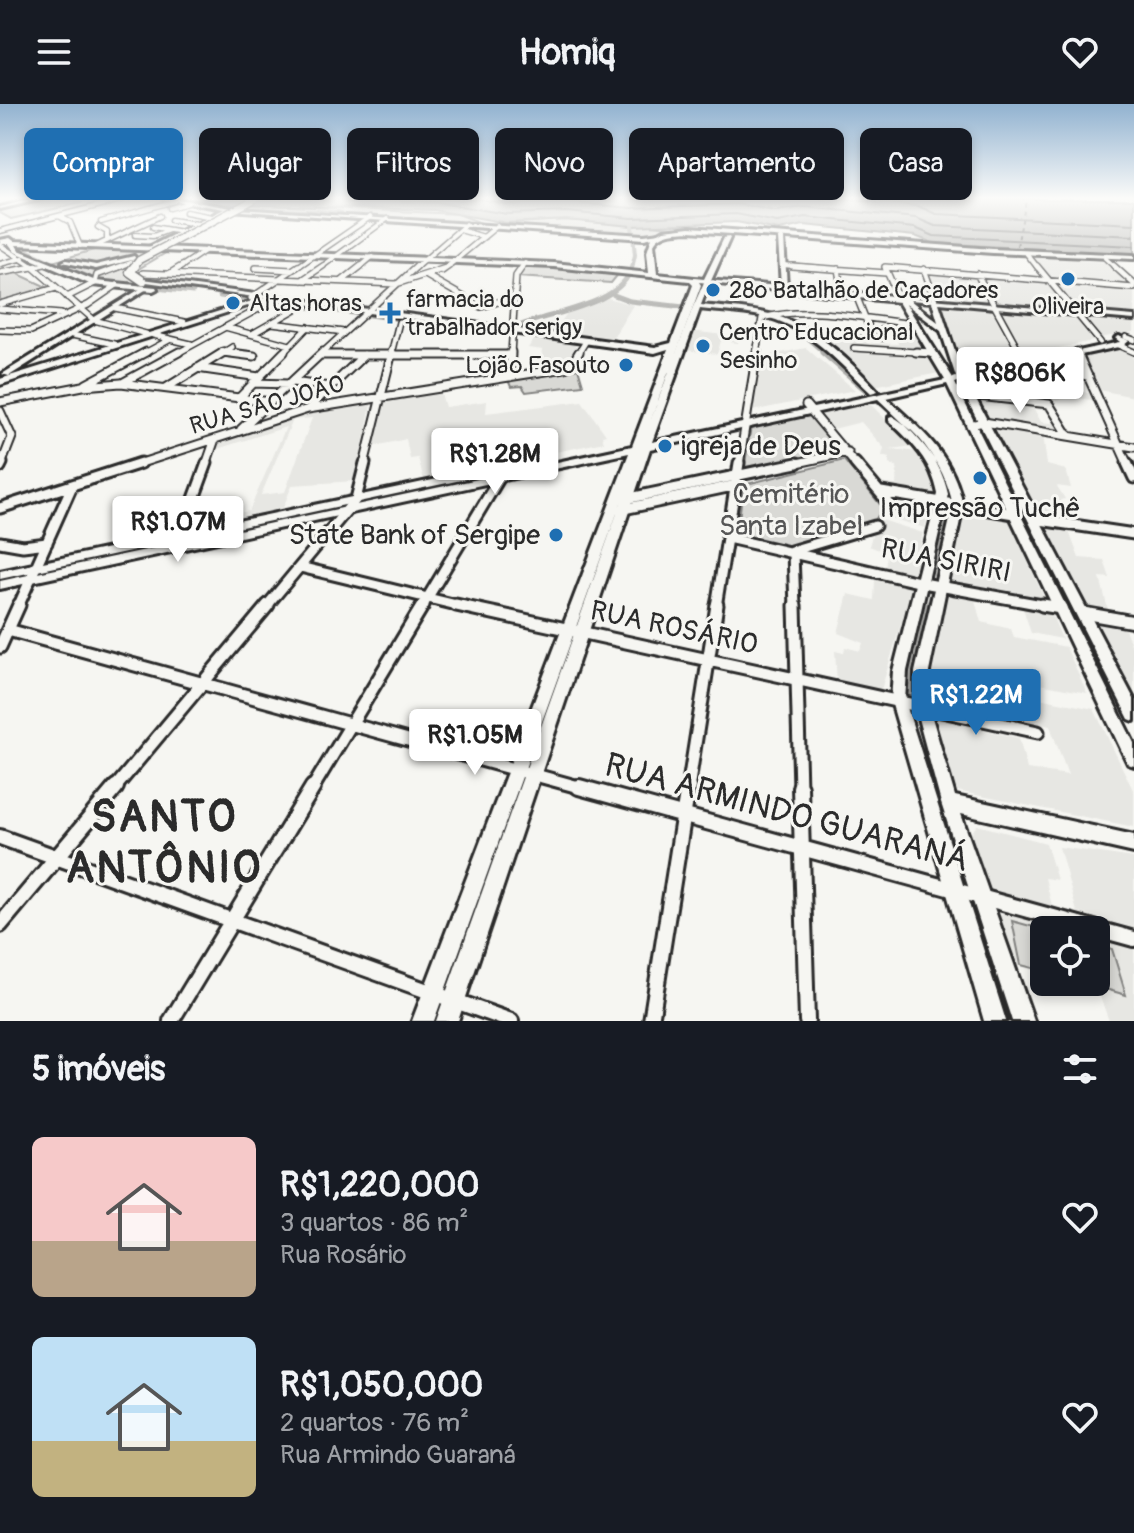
<!DOCTYPE html>
<html lang="pt">
<head>
<meta charset="utf-8">
<style>
	body { margin:0; font-family:Pangolin,sans-serif; background:#20242c; color:#f1f3f6; height:100vh; display:flex; flex-direction:column; font-size:30px; white-space:nowrap }
	* { box-sizing:border-box; margin:0 }
	p { font-size:26px; color:#9ea1a6 }
	.icon { flex:none; width:44px; height:44px; fill:none; stroke:currentColor; stroke-width:2; stroke-linecap:round; stroke-linejoin:round }
	.map { position:relative; height:917px; overflow:hidden }
	.details { display:flex; flex-direction:column; background:#171b24; flex:1 }
	.details>* { flex:none }
	.top-card { position:absolute; left:24px; top:24px; width:1086px; height:72px; display:flex; gap:16px }
	.buttons { position:absolute; left:1030px; top:812px; display:grid; gap:16px }
	.buttons a { display:grid; place-items:center; width:80px; height:80px; border-radius:12px; background:#171b24; box-shadow:0 4px 12px #0003; font-size:40px }
	.price { position:absolute; translate:-50% -68px; padding:0 18px; border-radius:8px; background:#fff; color:#222; font-size:26px; line-height:52px; filter:drop-shadow(0 2px 4px #0008) }
	.price::after { content:''; position:absolute; left:50%; top:48px; width:24px; height:18px; margin-left:-12px; background:inherit; clip-path:polygon(0 0,100% 0,50% 100%) }
	.price.selected { background:#1f6fb2; color:#fff }
	ul { padding:0; list-style:none }
	li { display:flex; align-items:center; gap:24px; height:200px; padding:0 32px }
	li span { display:grid; place-items:center; flex:none; width:224px; height:160px; border-radius:12px; color:#555 }
	li>.icon { margin-inline-start:auto }
	span .icon { width:96px; height:96px; fill:#fffc; stroke-width:1 }
	li b { font-size:34px }
	h2 { display:flex; justify-content:space-between; align-items:center; height:96px; padding:0 32px; font-size:34px }
	.pill { padding:0 28px; border-radius:12px; background:#171b24; box-shadow:0 4px 12px #0003; font-size:28px; line-height:72px }
	.pill.selected { background:#1f6fb2; color:#fff }
	header { display:flex; justify-content:space-between; align-items:center; height:104px; padding:0 32px; background:#171b24; font-size:36px; font-weight:700 }
	.map>svg:first-child { display:block }
	.built { fill:#e7e7e3; fill-rule:evenodd }
	.green { fill:#d9d9d5; stroke:#828280; stroke-width:2 }
	.water { fill:#aeaeab; stroke:#7a7a78; stroke-width:2 }
	.lines { fill:none; stroke-linecap:round; stroke-linejoin:round }
	.shore { stroke:#5f5f5e; stroke-width:2 }
	.canal-far4 { stroke:#aeaeab; stroke-width:4 }
	.canal-far3 { stroke:#aeaeab; stroke-width:5 }
	.canal-far2 { stroke:#aeaeab; stroke-width:7 }
	.canal-far1 { stroke:#aeaeab; stroke-width:9 }
	.canal { stroke:#aeaeab; stroke-width:11 }
	.ferry { stroke:#525251; stroke-width:2; stroke-dasharray:4 4; stroke-linecap:butt }
	.street-far5-casing { stroke:#2b2b2b; stroke-width:7 }
	.street-far4-casing { stroke:#2b2b2b; stroke-width:8 }
	.street-far3-casing { stroke:#2b2b2b; stroke-width:11 }
	.street-far2-casing { stroke:#2b2b2b; stroke-width:15 }
	.street-far1-casing { stroke:#2b2b2b; stroke-width:17 }
	.street-casing { stroke:#2b2b2b; stroke-width:20 }
	.secondary-casing { stroke:#2b2b2b; stroke-width:6 }
	.primary-casing { stroke:#2b2b2b; stroke-width:6 }
	.street-far5 { stroke:#f6f6f2; stroke-width:4 }
	.street-far4 { stroke:#f6f6f2; stroke-width:5 }
	.street-far3 { stroke:#f6f6f2; stroke-width:7 }
	.street-far2 { stroke:#f6f6f2; stroke-width:9 }
	.street-far1 { stroke:#f6f6f2; stroke-width:11 }
	.street { stroke:#f6f6f2; stroke-width:14 }
	.secondary { fill:#f6f6f2; fill-rule:evenodd }
	.primary { fill:#f6f6f2; fill-rule:evenodd }
	.primary-bridge-far1-casing { stroke:#2b2b2b; stroke-width:9; stroke-linecap:butt }
	.primary-bridge-casing { stroke:#2b2b2b; stroke-width:11; stroke-linecap:butt }
	.primary-bridge-far1 { stroke:#f6f6f2; stroke-width:6 }
	.primary-bridge { stroke:#f6f6f2; stroke-width:8 }
	.poi-dot { fill:#1f6fb2; stroke:#f6f6f2; stroke-width:3 }
	.labels { text-anchor:middle; dominant-baseline:central; stroke-width:6; stroke-linejoin:round; paint-order:stroke }
	.far-poi-label { font-size:24px; fill:#2b2b2b; stroke:#f6f6f2; text-anchor:start }
	.far-street-label { font-size:24px; fill:#2b2b2b; stroke:#f6f6f2 }
	.poi-label { font-size:28px; fill:#2b2b2b; stroke:#f6f6f2; text-anchor:start }
	.park-label { font-size:28px; fill:#565656; stroke:#f6f6f2 }
	.street-label { font-size:28px; fill:#2b2b2b; stroke:#f6f6f2 }
	.near-street-label { font-size:34px; fill:#2b2b2b; stroke:#f6f6f2 }
	.near-district-label { font-size:44px; font-weight:bold; letter-spacing:2px; fill:#2b2b2b; stroke:#f6f6f2 }
</style>
</head>
<body>
<header><svg class="icon" aria-label="menu" viewBox="0 0 24 24"><path d="M4 6h16M4 12h16M4 18h16"/></svg>Homiq<svg class="icon" aria-label="heart" viewBox="0 0 24 24"><path d="M12 20l-8-8c-3-5 5-10 8-4 3-6 11-1 8 4z"/></svg></header>
<div class="map">
<svg width="1134" height="917" viewBox="0 0 1134 917">
	<rect width="100%" height="100%" fill="#f6f6f2"/>
	<filter id="ink" filterUnits="userSpaceOnUse"><feTurbulence type="fractalNoise" baseFrequency=".0125" numOctaves="2"/><feDisplacementMap in="SourceGraphic" scale="16" xChannelSelector="R" yChannelSelector="G"/><feConvolveMatrix kernelMatrix="1 2 1 2 8 2 1 2 1" color-interpolation-filters="sRGB"/></filter>
	<g filter="url(#ink)">
		<!-- built -->
		<path class="built" d="M1031,152L1105,158L1130,181L1050,175Z
			M928,167L973,171L988,199L937,195Z
			M981,171L1045,177L1069,206L998,200Z
			M1052,178L1134,185V213L1076,208Z
			M608,194L633,201L611,237L553,230L569,206Z
			M939,198L989,202L1017,252L968,262L961,260Z
			M998,203L1072,210L1093,237L1029,250L1023,248Z
			M1080,211L1134,216V228L1099,234Z
			M879,218L910,220L924,247L852,245L926,249L939,269L874,282L814,231L832,230L840,237L858,235L870,239L898,240L895,231L885,230Z
			M691,227L739,233L738,239L721,237L717,250L685,246Z
			M535,234L577,239L564,263L539,266L543,246L528,244Z
			M1119,243L1126,244L1134,255V293L1099,286L1083,250Z
			M806,244L855,286L752,307L760,253Z
			M1041,259L1081,273L1085,281L1066,280L1067,286L1089,289L1092,296L1069,293L1056,297L1039,288L1029,290L1018,284L1007,285L1009,293L975,290L967,276Z
			M440,286L445,303L487,297L486,309L582,297L606,331L602,332L604,338L488,362L480,342L447,349L453,371L424,376L418,354L410,355L406,335L371,343L384,294Z
			M976,292L1048,300L1052,306L1034,305L1041,318L1060,320L1065,329L988,317Z
			M372,296L356,377L292,381L283,404L189,425L216,337L321,303ZM312,314L285,388L261,391L293,316ZM286,323L249,407L195,417L214,346Z
			M868,298L913,342L890,345L919,348L924,355L934,375L936,393L884,385L878,379L896,381L897,363L889,360V354L882,352L884,344L861,318L833,325L817,307Z
			M990,321L1043,330L1047,361L1066,366L1071,384L1057,382L1065,395L1060,396L1070,415L1036,411Z
			M894,393L930,400L925,424L890,414L895,405Z
			M965,406L1007,412L1045,496L951,479Z
			M882,416L923,429L915,471L885,466L887,449L869,442L874,425Z
			M1040,418L1067,422L1079,454L1104,456L1110,474L1100,473L1109,510L1088,506Z
			M875,476L912,484L880,589L837,579L835,547L844,549L845,543L860,547L863,539L838,529L848,490L874,496Z
			M948,488L974,493L981,518L1011,525L1014,533L1066,543L1087,589L1028,578L1029,592L1094,605L1134,688V723L957,687L931,613L1019,634L1027,665L1068,671L1050,622L927,597Z
			M1023,504L1052,511L1062,535L1031,529Z
			M1094,516L1123,520L1134,548V595Z
			M977,721L1046,739L1057,776L1045,774L1052,802L988,785L970,731Z
			M1059,743L1134,754V824L1077,808Z
			M1007,808L1069,826H1044V869L1016,861L999,812Z
			M1096,834L1134,844V917H1109L1096,882L1080,878H1096Z"/>
		<!-- green -->
		<path class="green" d="M46,95H83L77,97L81,99L11,115L0,109V106Z
			M250,100L458,110L484,120L334,111L343,108L337,107L242,104Z
			M566,116C584,118 671,120 678,125L650,135L494,120Z
			M104,144L169,147L135,167L165,172L146,180L149,183L100,178L52,158C69,154 85,147 104,144Z
			M527,161L620,168L611,179L518,173Z
			M14,168L47,183L0,197V172Z
			M578,264L583,281L526,288L522,282L511,283L508,276Z
			M809,310L842,345L744,366L751,322Z
			M844,356L883,404L871,422L784,445L737,434L743,381Z
			M1012,817L1045,826L1044,867L1021,861Z
			M1096,840L1112,845L1126,891L1081,878H1096Z"/>
		<!-- water -->
		<path class="water" d="M190,95H1134V150L933,139L915,132L804,121L779,126L736,118L632,122L566,116L507,119L434,106L222,100Z"/>
		<g class="lines">
			<!-- shore -->
			<path class="shore" d="M342,95L435,98L507,110L566,108L632,114L736,110L777,118L805,113L915,124L934,132L1134,142
				M480,95L507,100L566,98L632,104L737,100L776,107L805,103L916,114L935,122L1134,132
				M840,95L918,102L936,110L1134,120"/>
			<!-- canal-far4 -->
			<path class="canal-far4" d="M18,142L52,158
				M58,160L67,164
				M632,164L635,151L632,122"/>
			<!-- canal-far3 -->
			<path class="canal-far3" d="M62,162L89,173
				M147,183L193,188
				M614,191L630,197L693,204
				M220,192L494,227
				M519,222C552,208 623,201 632,162
				M797,225L826,250"/>
			<!-- canal-far2 -->
			<path class="canal-far2" d="M823,248L891,307"/>
			<!-- canal-far1 -->
			<path class="canal-far1" d="M931,503L947,424V373"/>
			<!-- canal -->
			<path class="canal" d="M907,605V583L931,501"/>
			<!-- ferry -->
			<path class="ferry" d="M1017,142L1026,97L1023,95"/>
			<!-- street-far5 casing -->
			<g class="street-far5-casing">
				<path id="street-far5" d="M170,104L188,99
					M186,108L212,113
					M59,112L70,118L80,142
					M171,116L198,120
					M101,118L174,97
					M98,123L107,128V137
					M153,123L182,128
					M460,126L484,133
					M0,127L124,95
					M135,131L153,132L169,126
					M0,141L35,164
					M96,142L160,112
					M1027,150L1038,164
					M1105,154L1116,164
					M0,160L23,154
					M783,161L817,164
					M28,164L47,160
					M117,164L146,153
					M179,164L206,146
					M296,164L370,113
					M320,164L387,115
					M359,164L372,153
					M415,164L466,120
					M446,164L497,122
					M522,164L525,159
					M885,164H893"/>
			</g>
			<!-- street-far4 casing -->
			<g class="street-far4-casing">
				<path id="street-far4" d="M32,162L94,216L146,230
					M792,162L886,169
					M1037,162L1100,238
					M1114,162L1134,180
					M256,164L292,166
					M838,165L842,188
					M924,165L935,196
					M442,167L449,162
					M0,169L38,162
					M143,169L396,180L446,164
					M169,170L182,162
					M977,170L1021,250
					M427,172L481,203L515,193
					M302,176L323,162
					M342,177L361,162
					M856,191L872,231L883,234L882,226
					M67,193L95,179L97,171L122,162
					M898,193L885,163L1134,184
					M251,194L298,162
					M0,200L56,184
					M115,204L184,218
					M0,205L61,210
					M272,219L344,228
					M225,223L290,241
					M0,226L31,227L88,201L117,181
					M808,229L870,228
					M252,230L296,205
					M72,231L114,240
					M153,231L191,240
					M1126,233L1134,236
					M1118,241L1134,248
					M854,244L932,249
					M223,248L238,250
					M143,250L169,236
					M176,250L266,201
					M221,250L232,243
					M282,250L308,223
					M321,250L417,162
					M391,250L399,218
					M511,250L516,172L523,162
					M578,250L586,237
					M756,250L762,214C809,201 866,215 914,220"/>
			</g>
			<!-- street-far3 casing -->
			<g class="street-far3-casing">
				<path id="street-far3" d="M223,248L254,252
					M916,248L932,249
					M1020,248L1023,254
					M1077,248L1128,361
					M320,251H511
					M1039,257L1089,273
					M197,264L259,273
					M510,273L511,248
					M292,278L330,283
					M122,279L179,248
					M253,279L289,280
					M86,280L146,248
					M166,284L224,248
					M970,291L1049,300L1069,332
					M239,294L284,248
					M0,298L83,282L121,279L271,298
					M806,301L856,361
					M309,304L364,251
					M0,307L12,333L1,361
					M970,321L984,318L1134,343
					M241,325L323,248
					M135,361L308,305L565,264L572,260L579,248
					M206,361L215,335
					M364,361L392,248
					M739,361L757,248
					M788,361L848,348"/>
			</g>
			<!-- street-far2 casing -->
			<g class="street-far2-casing">
				<path id="street-far2" d="M855,359L892,403
					M1127,359L1134,374
					M0,363L2,359
					M881,388L1014,410
					M625,395L797,359
					M0,404L141,359
					M619,406L737,381
					M1033,415L1134,430
					M180,433L207,359
					M728,434L923,479L1053,503
					M0,438L23,442L47,439
					M791,447L875,422
					M793,449L795,503
					M300,463L465,503
					M18,503L72,382
					M266,503L356,395L365,359
					M422,503L500,373L499,365
					M716,503L739,359"/>
			</g>
			<!-- street-far1 casing -->
			<g class="street-far1-casing">
				<path id="street-far1" d="M456,501L1038,628
					M795,501L800,685
					M1042,501L1061,504
					M1083,509L1134,518
					M8,526L586,685
					M0,543L19,501
					M114,685L268,501
					M312,685L423,501
					M688,685L717,501"/>
			</g>
			<!-- street casing -->
			<g class="street-casing">
				<path id="street" d="M579,683L1134,835
					M800,683L807,917
					M0,733L511,917
					M0,821L116,683
					M171,917L313,683
					M651,917L688,683"/>
			</g>
			<!-- secondary casing -->
			<g class="secondary-casing">
				<path id="secondary" d="M32,95H42L0,105V103Z
					M164,95H178L238,105L644,131L660,129L663,131L644,135L229,106L151,146H147V144L224,105Z
					M781,132L784,134L787,183L1134,212V216L939,199L963,272L1120,238L1115,234L1119,232L1129,237L1123,242L966,276L1134,595V617L1129,615L958,278L955,279L1134,639V662L1128,660L947,280L886,294C922,326 954,352 963,402L929,568V603L955,692L1134,731V749L961,710L1034,917H1012L941,699L915,603V568L953,402C944,353 912,328 878,295L650,345L458,917H436L625,387L434,917H412L629,349L0,485V477L632,342L667,250L674,248L675,250L650,318L693,203L705,176L781,182L778,134ZM709,179L898,198L945,276L652,338L700,205C725,208 751,208 776,216C814,229 842,262 871,289L878,287C852,259 820,227 783,214C757,205 729,204 701,201ZM910,196L932,198L938,218ZM906,200L941,227L956,273L953,274Z
					M145,182L148,184L147,185L9,272L2,270Z
					M252,197L255,199L254,200L0,281V275Z
					M892,312C919,327 942,360 948,390L907,567L905,597L1006,917H984L891,597L893,567L938,390C932,358 912,338 889,317V313Z
					M485,365L489,366V370L0,475V467Z"/>
			</g>
			<!-- primary casing -->
			<g class="primary-casing">
				<path id="primary" d="M690,123L993,145L1134,151V155L993,149L690,127C677,128 661,127 654,140L657,170L704,175L724,134L727,132L730,134L710,179L699,178L701,181L676,250L678,268L673,271L668,268L666,250L668,245L655,249L139,177L143,175L655,243L671,239L693,181L689,177L554,163L16,141L19,146L96,177L156,183L157,185L153,187L92,181L15,148L9,140H0V136L10,134L14,137L554,159L649,169L647,148L652,133L664,126Z
					M134,152L136,155L96,165L62,158L66,156L96,161Z"/>
			</g>
			<!-- street-far5 -->
			<use href="#street-far5" class="street-far5"/>
			<!-- street-far4 -->
			<use href="#street-far4" class="street-far4"/>
			<!-- street-far3 -->
			<use href="#street-far3" class="street-far3"/>
			<!-- street-far2 -->
			<use href="#street-far2" class="street-far2"/>
			<!-- street-far1 -->
			<use href="#street-far1" class="street-far1"/>
			<!-- street -->
			<use href="#street" class="street"/>
			<!-- secondary -->
			<use href="#secondary" class="secondary"/>
			<!-- primary -->
			<use href="#primary" class="primary"/>
			<!-- primary-bridge-far1 casing -->
			<g class="primary-bridge-far1-casing">
				<path id="primary-bridge-far1" d="M133,164L139,156L255,95"/>
			</g>
			<!-- primary-bridge casing -->
			<g class="primary-bridge-casing">
				<path id="primary-bridge" d="M135,162L130,168L143,177"/>
			</g>
			<!-- primary-bridge-far1 -->
			<use href="#primary-bridge-far1" class="primary-bridge-far1"/>
			<!-- primary-bridge -->
			<use href="#primary-bridge" class="primary-bridge"/>
		</g>
	</g>
	<!-- sky -->
	<linearGradient id="sky" x2="0" y2="1"><stop stop-color="#91b2d0"/><stop offset="0.42" stop-color="#fbfbf9"/><stop offset="1" stop-color="#fbfbf9" stop-opacity="0"/></linearGradient>
	<rect width="1134" height="224" fill="url(#sky)"/>
	<!-- markers -->
	<g class="poi-dot">
		<circle cx="1068" cy="175" r="8"/>
		<circle cx="713" cy="186" r="8"/>
		<circle cx="233" cy="199" r="8"/>
		<path d="M386 197h8v8h8v8h-8v8h-8v-8h-8v-8h8z"/>
		<circle cx="703" cy="242" r="8"/>
		<circle cx="626" cy="261" r="8"/>
		<circle cx="665" cy="342" r="8"/>
		<circle cx="980" cy="374" r="8"/>
		<circle cx="556" cy="431" r="8"/>
	</g>
	<g class="labels">
		<!-- far-poi labels -->
		<g class="far-poi-label">
			<text x="729" y="186">28º Batalhão de Caçadores</text>
			<text x="406" y="195">farmacia do<tspan x="406" dy="28">trabalhador serigy</tspan></text>
			<text x="249" y="199">Altas horas</text>
			<text x="1068" y="202" text-anchor="middle">Oliveira</text>
			<text x="719" y="228">Centro Educacional<tspan x="719" dy="28">Sesinho</tspan></text>
			<text x="610" y="261" text-anchor="end">Lojão Fasouto</text>
		</g>
		<!-- far-street labels -->
		<g class="far-street-label">
			<text transform="translate(267 301) rotate(-16)">RUA SÃO JOÃO</text>
		</g>
		<!-- poi labels -->
		<g class="poi-label">
			<text x="681" y="342">igreja de Deus</text>
			<text x="980" y="404" text-anchor="middle">Impressão Tuchê</text>
			<text x="540" y="431" text-anchor="end">State Bank of Sergipe</text>
		</g>
		<!-- park labels -->
		<g class="park-label">
			<text x="791" y="390">Cemitério<tspan x="791" dy="32">Santa Izabel</tspan></text>
		</g>
		<!-- street labels -->
		<g class="street-label">
			<text transform="translate(946 457) rotate(11)">RUA SIRIRI</text>
			<text transform="translate(674 524) rotate(12)">RUA ROSÁRIO</text>
		</g>
		<!-- near-street labels -->
		<g class="near-street-label">
			<text transform="translate(787 709) rotate(15)">RUA ARMINDO GUARANÁ</text>
		</g>
		<!-- near-district labels -->
		<g class="near-district-label">
			<text x="164" y="713">SANTO<tspan x="164" dy="51">ANTÔNIO</tspan></text>
		</g>
	</g>
</svg>
<div class="buttons">
<a><svg class="icon" aria-label="locate" viewBox="0 0 24 24"><circle cx="12" cy="12" r="6"/><path d="M12 2v4M12 18v4M2 12h4M18 12h4"/></svg></a>
</div>
<b class="price" style="left:1020px;top:311px">R$806K</b>
<b class="price" style="left:495px;top:392px">R$1.28M</b>
<b class="price" style="left:178px;top:460px">R$1.07M</b>
<b class="price selected" style="left:976px;top:633px">R$1.22M</b>
<b class="price" style="left:475px;top:673px">R$1.05M</b>
<div class="top-card">
<a class="pill selected">Comprar</a>
<a class="pill">Alugar</a>
<a class="pill">Filtros</a>
<a class="pill">Novo</a>
<a class="pill">Apartamento</a>
<a class="pill">Casa</a>
</div>
</div>
<section class="details">
<h2>5 imóveis<svg class="icon" aria-label="filters" viewBox="0 0 24 24"><path d="M4 7h16M4 17h16"/><circle cx="9" cy="7" r="2"/><circle cx="15" cy="17" r="2"/></svg></h2>
<ul>
<li><span style="background:linear-gradient(#f6c9c9 65%,#b9a48a 0)"><svg class="icon" aria-label="home" viewBox="0 0 24 24"><path d="M3 11l9-7 9 7M6 9v11h12V9"/></svg></span><div><b>R$1,220,000</b><p>3 quartos · 86 m²</p><p>Rua Rosário</p></div><svg class="icon" aria-label="heart" viewBox="0 0 24 24"><path d="M12 20l-8-8c-3-5 5-10 8-4 3-6 11-1 8 4z"/></svg></li>
<li><span style="background:linear-gradient(#bfe0f5 65%,#c2b280 0)"><svg class="icon" aria-label="home" viewBox="0 0 24 24"><path d="M3 11l9-7 9 7M6 9v11h12V9"/></svg></span><div><b>R$1,050,000</b><p>2 quartos · 76 m²</p><p>Rua Armindo Guaraná</p></div><svg class="icon" aria-label="heart" viewBox="0 0 24 24"><path d="M12 20l-8-8c-3-5 5-10 8-4 3-6 11-1 8 4z"/></svg></li>
</ul>
</section>
</body>
</html>
